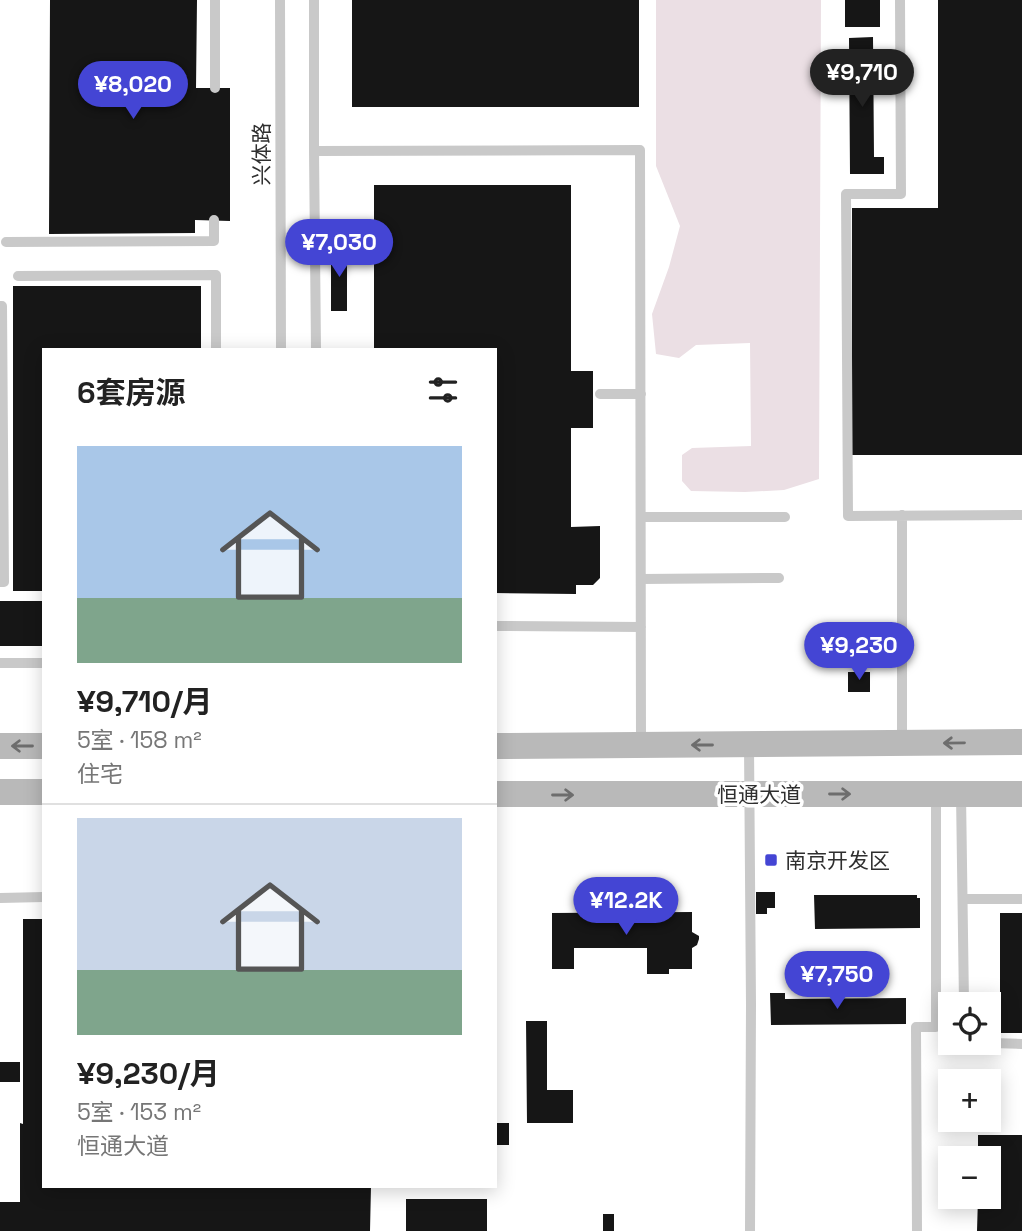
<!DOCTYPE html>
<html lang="zh">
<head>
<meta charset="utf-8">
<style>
	body { margin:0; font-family:"Space Grotesk","Noto Sans SC",sans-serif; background:#f6f6f6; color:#222; height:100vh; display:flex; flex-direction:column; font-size:26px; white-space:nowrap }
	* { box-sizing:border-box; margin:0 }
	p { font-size:23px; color:#767676 }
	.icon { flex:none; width:38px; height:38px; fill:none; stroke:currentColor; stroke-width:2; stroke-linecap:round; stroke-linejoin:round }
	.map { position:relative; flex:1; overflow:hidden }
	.sheet { position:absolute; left:42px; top:348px; width:455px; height:840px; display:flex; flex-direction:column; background:#fff; border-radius:0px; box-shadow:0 4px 18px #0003 }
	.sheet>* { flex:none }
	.tools { position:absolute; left:938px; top:992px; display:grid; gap:14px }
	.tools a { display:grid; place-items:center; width:63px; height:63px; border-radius:0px; background:#fff; box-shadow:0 4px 18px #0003; font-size:35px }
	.price { position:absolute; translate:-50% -60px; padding:0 16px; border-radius:24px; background:#4445d4; color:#fff; font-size:23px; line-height:46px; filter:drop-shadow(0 2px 4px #0008) }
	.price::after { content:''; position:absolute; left:50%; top:42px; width:21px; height:16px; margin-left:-10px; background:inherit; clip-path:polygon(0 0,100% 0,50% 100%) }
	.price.active { background:#222; color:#fff }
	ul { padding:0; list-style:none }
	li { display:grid; align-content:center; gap:14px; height:371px; padding:0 35px }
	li+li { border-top:2px solid #e0e0e0 }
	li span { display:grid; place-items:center; height:217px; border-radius:0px; color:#555 }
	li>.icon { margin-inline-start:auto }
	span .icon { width:126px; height:126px; fill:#fffc; stroke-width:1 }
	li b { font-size:30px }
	h2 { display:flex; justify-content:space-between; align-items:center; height:84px; padding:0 35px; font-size:30px }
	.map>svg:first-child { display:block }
	.green { fill:#ebdfe4 }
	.building { fill:#161616 }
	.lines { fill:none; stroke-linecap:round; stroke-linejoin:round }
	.service { stroke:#c9c9c9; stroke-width:10 }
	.secondary { stroke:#b9b9b9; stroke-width:26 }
	.oneway { stroke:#6d6d6d }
	.poi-dot { fill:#4445d4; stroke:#fff; stroke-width:2.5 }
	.labels { text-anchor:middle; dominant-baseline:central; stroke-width:7; stroke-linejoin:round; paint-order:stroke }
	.street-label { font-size:21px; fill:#2f2f2f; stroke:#fff }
	.poi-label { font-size:21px; fill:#2f2f2f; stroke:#fff; text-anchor:start }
</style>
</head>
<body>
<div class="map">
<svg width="1022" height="1231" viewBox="0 0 1022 1231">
	<rect width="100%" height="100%" fill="#fff"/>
	<!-- green -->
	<path class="green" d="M656,0H821L819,479L784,490L745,492L691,491L682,481V455L692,448L751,446L750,343L696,345L679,358L656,354L652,314L669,267L680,226L656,166Z"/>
	<!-- building -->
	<path class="building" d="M50,0H197L196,88H230V221L195,220V233L49,234Z
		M352,0H639V107H352Z
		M845,0H880V27H845Z
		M938,0H1022V455H852V208H938Z
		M873,37L874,157H884V174H850L849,38Z
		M374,185H571V371H593V428H571V527L600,526V578L593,585H576V594L495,593V350H374Z
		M331,246H347V311H331Z
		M13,286H201V350H44V591H13Z
		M0,601H44V646H0Z
		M848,672H870V692H848Z
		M756,892H775V908H767V914H756Z
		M814,895H917V898H920V928L815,929Z
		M692,912V932L699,936V939L697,945L692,948V969H669V974H647V948H574V969H552V913Z
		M1000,913H1022V1033H1000Z
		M23,919H44V1186H371L370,1231H0V1202H20V1123L23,1124Z
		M770,993H785V999L906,998V1024L771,1025Z
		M526,1021H547V1090H573V1123H527Z
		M0,1062H20V1082H0Z
		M495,1123H509V1145H495Z
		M978,1135H1022V1231H977L978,1197H989V1158H978Z
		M406,1199H487V1231H406Z
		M603,1214H614V1231H603Z"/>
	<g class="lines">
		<!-- service -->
		<path class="service" d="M280,0L281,350
			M314,0V151L640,150L641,745
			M900,0L901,194H846L848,516L1022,515
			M215,88V0
			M314,151L316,350
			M6,242L214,241V220
			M18,276L216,275V350
			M0,306H2L4,582H0
			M600,394H641
			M902,515V742
			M641,517H785
			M641,579L779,578
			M495,626L641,627
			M0,663H44
			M749,745L751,1004L750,1231
			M961,794L964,1004
			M0,898L44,897
			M963,899H1022
			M989,1039L992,1043L1022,1044
			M917,1231L916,1027H936V794"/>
		<!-- secondary -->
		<path class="secondary" d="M0,746H44
			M495,746L1022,742
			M0,792H44
			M495,794H1022"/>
	</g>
	<!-- one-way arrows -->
	<defs><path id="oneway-shaft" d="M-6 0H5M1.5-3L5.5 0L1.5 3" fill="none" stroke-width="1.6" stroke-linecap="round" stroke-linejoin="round" transform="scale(1.75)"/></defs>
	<g class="oneway">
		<use href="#oneway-shaft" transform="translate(954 743) rotate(179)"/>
		<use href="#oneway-shaft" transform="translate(702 745) rotate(180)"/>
		<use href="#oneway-shaft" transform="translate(22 746) rotate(-180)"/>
		<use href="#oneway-shaft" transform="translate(840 794)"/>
		<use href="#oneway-shaft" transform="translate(563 795)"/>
	</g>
	<!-- markers -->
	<rect class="poi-dot" x="764" y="853" width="14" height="14" rx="3.5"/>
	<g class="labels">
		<!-- street labels -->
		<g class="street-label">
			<text transform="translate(261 154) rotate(-90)">兴体路</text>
			<text x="759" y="794">恒通大道</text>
		</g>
		<!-- poi labels -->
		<g class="poi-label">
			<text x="785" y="860">南京开发区</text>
		</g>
	</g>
</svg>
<div class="tools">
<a><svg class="icon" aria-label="locate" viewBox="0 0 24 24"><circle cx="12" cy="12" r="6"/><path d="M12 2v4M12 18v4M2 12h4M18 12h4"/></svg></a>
<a>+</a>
<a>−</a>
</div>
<b class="price active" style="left:862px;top:109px">¥9,710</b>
<b class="price" style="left:133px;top:121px">¥8,020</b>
<b class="price" style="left:339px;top:279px">¥7,030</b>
<b class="price" style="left:859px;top:682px">¥9,230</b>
<b class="price" style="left:626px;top:937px">¥12.2K</b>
<b class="price" style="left:837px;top:1011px">¥7,750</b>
<section class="sheet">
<h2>6套房源<svg class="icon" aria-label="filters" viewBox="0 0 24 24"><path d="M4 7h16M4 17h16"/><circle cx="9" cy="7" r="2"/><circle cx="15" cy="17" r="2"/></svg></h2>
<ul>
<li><span style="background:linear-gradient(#a9c7e8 70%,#7fa58c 0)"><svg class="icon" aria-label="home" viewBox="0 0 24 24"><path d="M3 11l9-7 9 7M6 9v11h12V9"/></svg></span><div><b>¥9,710/月</b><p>5室 · 158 m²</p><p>住宅</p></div></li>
<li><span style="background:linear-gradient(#c9d6e8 70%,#7fa58c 0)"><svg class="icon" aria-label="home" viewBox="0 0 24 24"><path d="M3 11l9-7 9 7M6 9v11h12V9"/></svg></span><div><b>¥9,230/月</b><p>5室 · 153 m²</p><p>恒通大道</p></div></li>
</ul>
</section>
</div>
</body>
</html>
